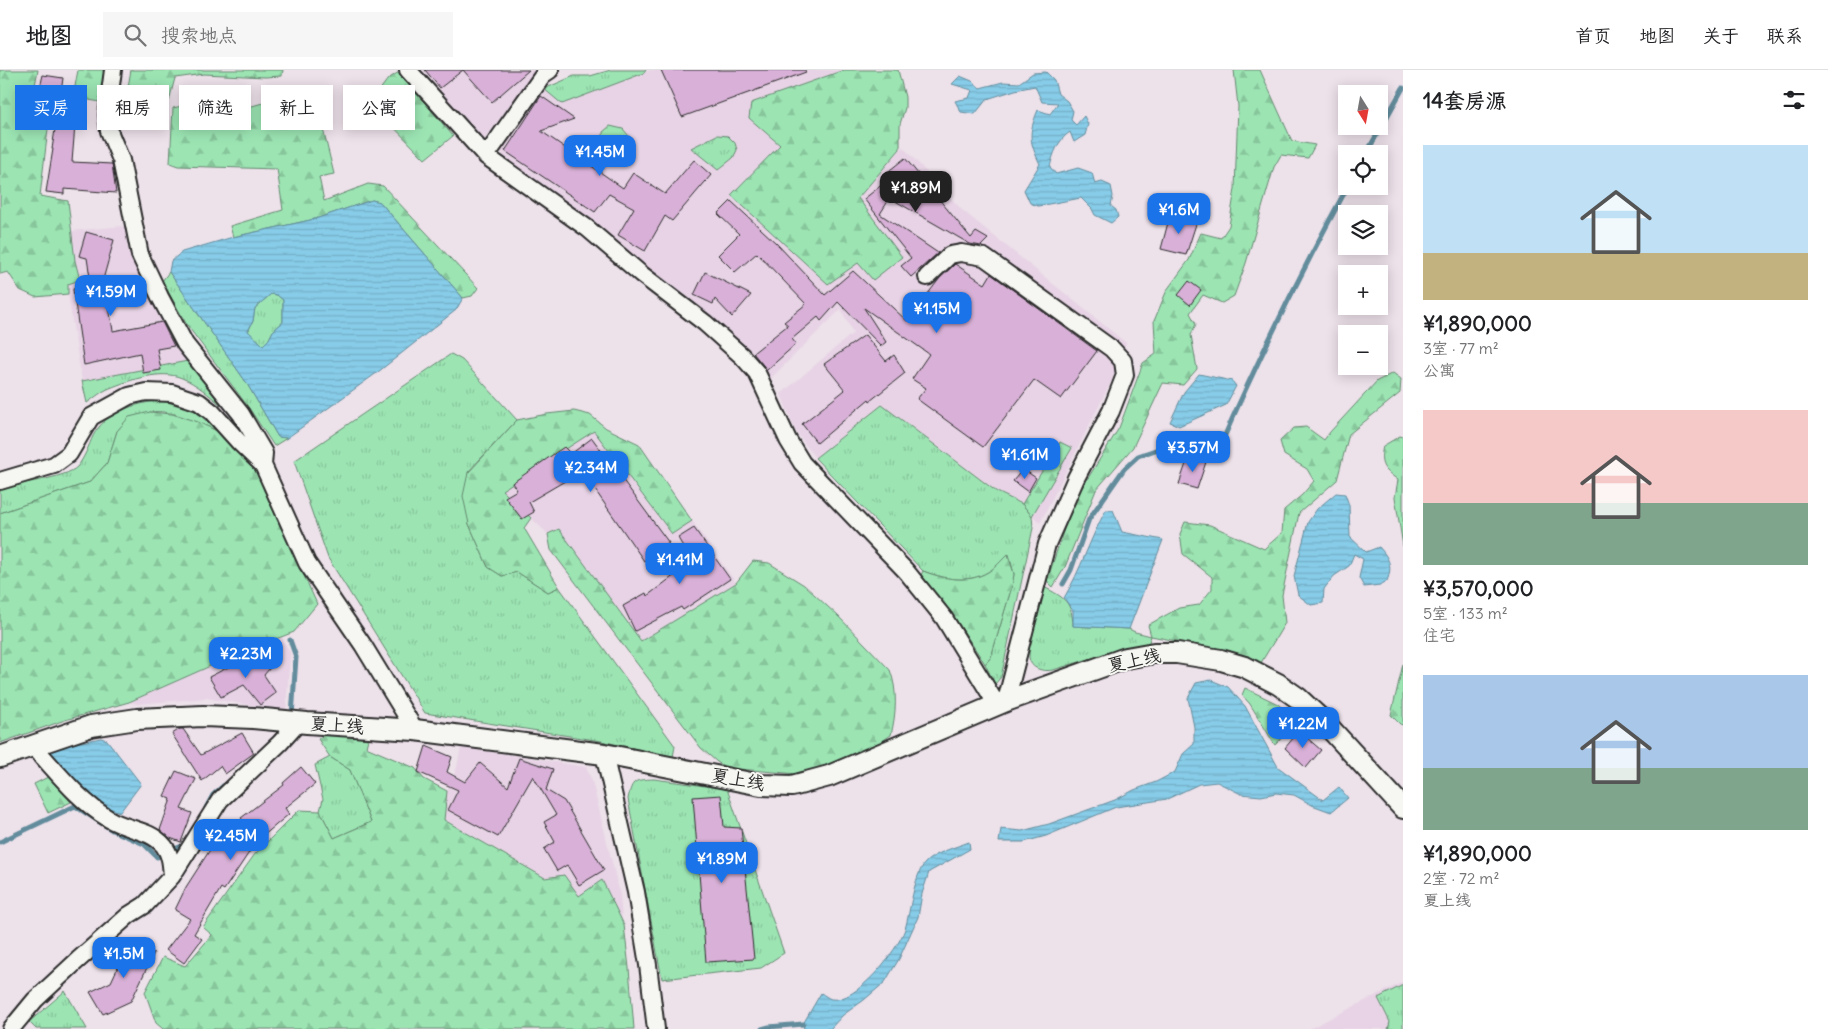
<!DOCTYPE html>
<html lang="zh">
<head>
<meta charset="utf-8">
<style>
	body { margin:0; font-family:Delius,"LXGW WenKai TC",sans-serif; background:#f6f6f6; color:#202124; height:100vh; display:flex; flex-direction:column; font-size:19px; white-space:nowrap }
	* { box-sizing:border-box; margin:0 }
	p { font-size:16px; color:#757577 }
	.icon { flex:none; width:28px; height:28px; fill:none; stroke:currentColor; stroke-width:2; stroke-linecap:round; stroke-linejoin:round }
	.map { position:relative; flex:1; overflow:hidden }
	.details { display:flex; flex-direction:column; background:#fff; width:425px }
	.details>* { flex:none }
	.guide { position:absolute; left:15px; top:15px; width:475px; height:45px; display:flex; gap:10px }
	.needle { width:32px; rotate:169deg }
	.tools { position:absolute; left:1338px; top:15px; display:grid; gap:10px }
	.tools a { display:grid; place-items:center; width:50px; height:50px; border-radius:0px; background:#fff; box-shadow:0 2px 12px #0003; font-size:25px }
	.price { position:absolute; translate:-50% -42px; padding:0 11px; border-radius:10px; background:#1a73e8; color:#fff; font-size:16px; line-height:32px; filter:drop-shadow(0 1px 2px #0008) }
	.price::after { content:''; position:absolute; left:50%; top:30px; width:15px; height:11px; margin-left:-8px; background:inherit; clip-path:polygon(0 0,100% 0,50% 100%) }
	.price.active { background:#222; color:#fff }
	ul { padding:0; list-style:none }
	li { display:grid; align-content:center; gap:10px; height:265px; padding:0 20px }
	li span { display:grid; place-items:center; height:155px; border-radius:0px; color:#555 }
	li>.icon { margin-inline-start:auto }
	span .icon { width:90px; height:90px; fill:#fffc; stroke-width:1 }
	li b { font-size:21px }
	h2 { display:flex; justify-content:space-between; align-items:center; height:60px; padding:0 20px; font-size:21px }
	.pill { padding:0 18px; border-radius:0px; background:#fff; box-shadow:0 2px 12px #0003; font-size:18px; line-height:45px }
	.pill.active { background:#1a73e8; color:#fff }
	header { display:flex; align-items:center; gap:30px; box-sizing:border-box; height:70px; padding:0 25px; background:#fff; border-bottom:1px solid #e0e0e0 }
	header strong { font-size:24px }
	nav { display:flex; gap:28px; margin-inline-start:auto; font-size:18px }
	.search { width:350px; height:45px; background:#f6f6f6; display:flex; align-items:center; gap:12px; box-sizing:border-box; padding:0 18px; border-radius:0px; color:#757577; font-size:19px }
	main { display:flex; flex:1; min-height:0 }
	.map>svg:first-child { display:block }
	.built { fill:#e7d3e5 }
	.grass { fill:url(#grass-tufts); stroke:#64886f }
	.forest { fill:url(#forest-firs); stroke:#64886f }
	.water { fill:url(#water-rules); stroke:#628c9c; fill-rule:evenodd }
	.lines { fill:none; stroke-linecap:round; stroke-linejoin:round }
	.stream { stroke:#628c9c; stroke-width:5 }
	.building { fill:#d9b1d8; stroke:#2b2b2b }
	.minor-casing { stroke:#2b2b2b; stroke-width:20 }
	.tertiary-casing { stroke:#2b2b2b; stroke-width:24 }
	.minor { stroke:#f6f6f2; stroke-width:16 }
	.tertiary { stroke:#f6f6f2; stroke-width:20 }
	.labels { text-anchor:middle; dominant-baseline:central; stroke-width:4; stroke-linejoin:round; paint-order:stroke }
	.street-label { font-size:18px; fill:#2b2b2b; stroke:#f6f6f2 }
</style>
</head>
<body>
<header>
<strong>地图</strong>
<div class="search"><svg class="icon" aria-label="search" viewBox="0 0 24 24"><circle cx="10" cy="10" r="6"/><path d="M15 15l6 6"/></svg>搜索地点</div>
<nav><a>首页</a><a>地图</a><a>关于</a><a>联系</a></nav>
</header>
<main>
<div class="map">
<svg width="1403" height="959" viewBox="0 0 1403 959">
	<defs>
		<pattern id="grass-tufts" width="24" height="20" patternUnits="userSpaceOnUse" patternTransform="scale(1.25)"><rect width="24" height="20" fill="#9ce5b3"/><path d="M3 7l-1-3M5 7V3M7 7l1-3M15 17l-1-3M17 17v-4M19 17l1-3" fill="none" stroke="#87c59a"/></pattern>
		<pattern id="forest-firs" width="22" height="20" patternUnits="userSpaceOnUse" patternTransform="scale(1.25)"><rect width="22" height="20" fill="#9ce5b3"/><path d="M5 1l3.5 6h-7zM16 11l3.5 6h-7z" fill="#87c59a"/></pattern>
		<pattern id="water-rules" width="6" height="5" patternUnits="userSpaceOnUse" patternTransform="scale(1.25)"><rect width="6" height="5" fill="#87cce8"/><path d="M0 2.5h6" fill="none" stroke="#75afc7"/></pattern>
	</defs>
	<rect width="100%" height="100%" fill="#ede1ea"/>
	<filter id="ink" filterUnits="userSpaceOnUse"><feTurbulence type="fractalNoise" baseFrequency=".02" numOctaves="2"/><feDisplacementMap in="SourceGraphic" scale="10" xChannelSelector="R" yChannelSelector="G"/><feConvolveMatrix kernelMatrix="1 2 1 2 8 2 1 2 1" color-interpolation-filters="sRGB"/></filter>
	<g filter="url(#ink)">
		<!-- built -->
		<path class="built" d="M422,0H538L483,71Z
			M650,0H844L751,33L749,48L780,75L858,193L902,187L858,128L903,77L962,140L1126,273L1112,310L1040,453L1022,434L997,422L882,335L815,388L795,360L781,324L853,263L841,239L770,309L733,266L652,205L503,86L501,77L544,19L562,34Z
			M124,156L137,199L188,291L82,311L68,224V214L80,210L75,191L71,161Z
			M594,361L671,464L692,451L736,513L641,571L559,460L548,464L502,420Z
			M282,567L290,583L286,641L206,628L138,634L129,632L242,582Z
			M461,677L586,697L592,711L620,825L622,851L602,811L579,827L444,750L447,721L457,697Z
			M1403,912V959H1309Z"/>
		<!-- grass -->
		<path class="grass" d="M611,0H646L644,3L562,34L544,19L574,6H590Z
			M610,56L623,59L629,66V76L618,82L603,71V62Z
			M717,65L728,66L735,73L737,80L733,88L718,100L691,78Z
			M169,202L246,312L278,367L287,368L274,376L249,338L187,255L162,211Z
			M271,224L277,225L283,230V252L273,261L269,269L263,275L248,262L253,251L255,238Z
			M451,284L462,290L517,350L468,402L469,454L488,497L502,506L517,502L548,522L559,517L675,676L673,687L601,671L425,643L328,488L294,391Z
			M188,291L221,335C209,325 197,314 182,308C161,299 130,310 110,318C102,321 94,328 87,333L82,311Z
			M161,330L195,341L218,361C199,353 171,339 151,342C142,343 125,356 117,361L107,393L90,412L0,443V417C17,414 66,408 77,397C84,389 89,375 93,366C106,341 135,334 161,330Z
			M882,335L997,422L1022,434L1032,446L1033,458L1001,607L995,614L985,594L991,587L1012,516L1014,504L1009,484C1002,489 996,498 988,502C968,514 944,509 923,501L815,388Z
			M1044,517C1065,528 1072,532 1073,556L1129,559L1135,562L1151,566L1148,575L1109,583L1053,600C1043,602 1030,599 1029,587C1028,569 1040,535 1044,517Z
			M330,687L350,700L371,752L334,768L320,741L323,729L315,695Z
			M654,709L727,719L784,883L761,898L662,909L628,729C632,709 635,710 654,709Z
			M1403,915V959H1388L1390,952L1378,928Z
			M65,921L87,959H36L29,952Z"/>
		<!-- forest -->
		<path class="forest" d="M0,0H38L30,40L50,42L40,126L68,131L75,191L80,210L68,214V224L35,227L20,220L8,202L0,204Z
			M78,0H105L100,32L73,27Z
			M131,0H283L282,6L265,7L204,4L175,8L169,31L126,28Z
			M844,0H898L905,27V38L900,54V79L858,128L902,187L873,210L858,193L828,214L731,125L780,75L749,48L751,33Z
			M1234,0H1260L1292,71L1315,75L1308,88L1281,85L1274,97L1246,193L1234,226L1222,233L1203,225L1190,243L1196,254L1191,265L1197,299L1183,315L1163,313L1133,377L1096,420L1065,497L1053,517L1047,511L1065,456L1080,421L1119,358L1143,293L1156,284L1154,251L1167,220L1189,190L1201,163L1221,168L1229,156L1235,119L1238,36Z
			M399,2L453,66L425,89L370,33L388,9Z
			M305,21L313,59H323L334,104L319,107L324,131L368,114L383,116L478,218L472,226L463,228L380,132L372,130L315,149L233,167L230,156L283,140L277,99L178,96L170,93L173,38L195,33L220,40L252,36Z
			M1393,303L1401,309L1400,323L1349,364L1337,410L1299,443L1282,525L1285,553L1259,596L1233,582L1151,566L1148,555L1179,538L1199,535L1212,519V507L1183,484L1180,464L1185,452L1210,455L1264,479L1282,463L1284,440L1302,425L1314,411L1307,399L1284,385L1280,371L1294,358L1306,357L1324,370L1330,362L1377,311Z
			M574,341L590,345L606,358L639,374L692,451L672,464L594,361L502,420L531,448L524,458L559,517L548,522L517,502L502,506L488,497L469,454L463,426L468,403L517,350L547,344Z
			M150,342L172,344L198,352L219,362L254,396L317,534L294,562L242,582L129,632L65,650L0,673V443L90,412L107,393L117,361L129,347Z
			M1400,366L1403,367V476L1395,427L1398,410C1383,399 1379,395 1383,376Z
			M1060,372L1072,378L1032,446L1022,434Z
			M559,459L641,571L736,513L753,491L769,493L804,515L838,546L890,600C898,621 896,644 891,665L878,674L841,691L798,704L727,698L717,692L701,678L551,480L548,464Z
			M1008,484L1014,504L1012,516L991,587L985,594L951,542L921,505L923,501C944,509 968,514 988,502C995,498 1002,490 1008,484Z
			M1403,594V655L1400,654L1391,645Z
			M1245,618L1278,634L1297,652L1275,675L1250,634L1242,625Z
			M326,663L368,669L366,677L415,698L424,709L447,721L444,750L545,808L564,805L579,826L602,810L624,855L629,898L634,959H163L156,953L145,922L163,887L185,896L212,865L203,857L255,784L299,740L320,741L334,768L371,752L350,700L330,687L318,669Z
			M48,707L71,732L48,743L34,714Z"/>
		<!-- water -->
		<path class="water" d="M1046,2L1054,10L1058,24L1067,31L1073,41L1071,50L1076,55L1084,46L1088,54L1085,65L1074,72L1070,62C1058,70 1053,84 1050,97L1056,104L1078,98L1092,103L1095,114L1102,112L1111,116L1113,126L1111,136L1116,140L1118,147L1111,153L1095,145L1092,139L1081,128L1038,136L1030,133L1024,120L1040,94C1029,71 1028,64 1038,40L1050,44L1058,33L1042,32L1035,16L1015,20L987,29L975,44L961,42L955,31L969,28L972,20L952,14L960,6L972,11L980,18L1003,12L1019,13L1033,3Z
			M372,130L380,132L463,228L456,240L378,302L287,368L278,367L246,312L169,202L171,191L182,182L233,167L315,149ZM271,224L277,225L283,230V252L273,261L269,269L263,275L248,261L253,251L255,238Z
			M1199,304L1232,311L1236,316L1226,335L1179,356L1170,352L1184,322Z
			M1336,423L1345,424L1349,435L1350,467L1366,482L1379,477C1389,488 1393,496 1387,511L1380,515L1364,517L1359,508L1363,489L1354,484L1349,496L1334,506L1324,519L1323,533L1311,535L1298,525L1294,506L1308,452L1317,439Z
			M1106,440H1113L1122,462L1163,470L1129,559L1073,556V541L1064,528C1081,500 1090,468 1106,440Z
			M1211,610L1228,617L1245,636L1278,697L1323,730L1339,717L1348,728L1331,742L1312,735L1294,725L1276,723L1261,726L1241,724L1217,712L1199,714L1167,729L1116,737L1046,766L1024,772H999L1001,759L1022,761L1049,754L1115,730L1134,720L1156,712L1175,702L1183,684L1194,674V657L1188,628L1196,613Z
			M101,668L107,670L141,714L120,742L100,735L86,724L50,682L62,676Z
			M969,772L970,779L929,802L922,824L918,847L899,889L885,912L864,930L843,945L830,959H804L803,954L821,923C824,925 828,928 831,929C856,934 898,880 905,859C910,843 914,805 925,793C934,783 956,777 969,772Z"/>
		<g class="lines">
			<!-- stream -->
			<path class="stream" d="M1366,84L1403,18
				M1063,514L1071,500L1089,449L1124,399L1138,386L1161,378L1186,376L1218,381C1257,291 1301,202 1348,116
				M290,570L296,587L292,646
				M206,738L213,725L223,716
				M0,772L75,736L112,760L144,774L157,787L184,775L186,771
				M762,959L769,957L803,954"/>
		</g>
		<!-- building -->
		<path class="building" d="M425,0H529L492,32L463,0L440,18Z
			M661,0H805L806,2L682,47Z
			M43,5L63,8L59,37L36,34Z
			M541,26L574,49L541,61L623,118L633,103L665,124L694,90L711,105L672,151L665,146L645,181L618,165L634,138L609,124L595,142L505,81Z
			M56,53L75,55L72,92L112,94L116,123L64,119V124L46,122L53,79H52Z
			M905,88L971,168L976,162L988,169L981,176L970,174L890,128L880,144L938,183L911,207L901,196L911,188L864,129L889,109L885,104Z
			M731,131L776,173L825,225L853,201L907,251L940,208L955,194L985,214L991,204L1097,281L1061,329L1034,310L983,377L917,329L926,318L912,309L929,284L864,238L886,272L881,276L838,232L821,251L818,247L792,269L796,274L767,300L753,283L788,255L784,252L806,234L757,183L735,202L718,185L739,164L718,144Z
			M1170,145L1197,151L1186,185L1161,179Z
			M86,162L114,170L104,206L113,261L162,252L174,276L157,279L161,300L143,303L140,283L84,295L73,219L91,214L87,188L79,186Z
			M705,202L751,225L732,247L715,229L713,234L694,225Z
			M1189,211L1201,220L1190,235L1178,225Z
			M865,265L886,291L894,285L905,303L870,331L869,329L817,373L802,354L845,320L824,294Z
			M592,368L669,473L644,491L582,401L529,432L534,442L522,449L505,427L517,420L512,413L564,377L571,384Z
			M1188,388L1206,392L1197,419L1179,414Z
			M1023,399L1036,408L1028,422L1013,411Z
			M694,458L730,509L683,540L681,537L635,561L623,536L646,523L647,526L692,492L678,468Z
			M258,582L270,598L264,605L276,623L260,635L244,615L221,627L209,607Z
			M180,659H183L201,685L242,663L254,683L225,704L220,696L202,711L172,664Z
			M1299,661L1321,680L1306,698L1285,678Z
			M426,676L452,687L447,702L465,712L480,693L508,717L519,688L553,699L546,720L564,731L604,800L579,815L567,795L557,801L544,779L555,772L544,752L556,745L533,706L498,767L448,740L458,720L418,702Z
			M301,697L315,714L285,738L289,744L256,772L224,820L221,818L194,864L202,869L184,893L166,880L190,849L175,840L186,817L215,772L230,782L247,755L241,748L284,715L283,713Z
			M176,701L196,709L181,739L192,743L181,772L170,768L160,760L171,729L164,726Z
			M721,725L724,757L741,758L754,889L706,892L693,727Z
			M130,871L154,883L131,931L103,944L90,922L111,912Z"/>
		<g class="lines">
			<!-- minor casing -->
			<g class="minor-casing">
				<path id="minor" d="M113,0L107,45L109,61L121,90L140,185L160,227L185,274L241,344L264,383L263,395L307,493L363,575L415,660
					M408,0L486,86L587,158L641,204L705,253L742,286L757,303L788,370L802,393L906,501L944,548L997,635
					M486,86L544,4L550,0
					M927,207L950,185L961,183L984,187L1112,279L1123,291L1125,305L1111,341L1076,408L1047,474L1006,631
					M0,411L54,395L69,384L91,347L129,326L146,322L172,323L199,332L212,342L239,372L263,395
					M34,677C58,703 79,731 109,749C127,760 150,759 164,776C171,785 171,795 172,806
					M604,684L636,822L648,895L656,959
					M11,959L35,930L78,890L129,845L145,835L172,806L220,730L280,673L299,652"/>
			</g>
			<!-- tertiary casing -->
			<g class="tertiary-casing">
				<path id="tertiary" d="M0,687L91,656L137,649L203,646L253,648L307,653L415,660L604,684L761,715L792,716L829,706L1006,631L1126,588L1154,583H1177L1221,590L1245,597L1278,614L1298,628L1326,654L1403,738"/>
			</g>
			<!-- minor -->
			<use href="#minor" class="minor"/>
			<!-- tertiary -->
			<use href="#tertiary" class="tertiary"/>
		</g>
	</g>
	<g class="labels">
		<!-- street labels -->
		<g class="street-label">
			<text transform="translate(1134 590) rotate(-12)">夏上线</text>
			<text transform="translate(337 655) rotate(4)">夏上线</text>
			<text transform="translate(738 709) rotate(10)">夏上线</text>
		</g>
	</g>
</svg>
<div class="tools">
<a><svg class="needle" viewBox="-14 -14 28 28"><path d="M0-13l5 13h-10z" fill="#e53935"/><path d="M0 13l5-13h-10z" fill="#757577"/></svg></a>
<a><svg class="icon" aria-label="locate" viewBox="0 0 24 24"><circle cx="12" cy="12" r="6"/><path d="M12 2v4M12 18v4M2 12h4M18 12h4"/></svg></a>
<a><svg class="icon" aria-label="layers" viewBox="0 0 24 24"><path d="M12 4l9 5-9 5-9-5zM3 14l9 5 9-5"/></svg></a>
<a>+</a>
<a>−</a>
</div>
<b class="price" style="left:600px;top:107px">¥1.45M</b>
<b class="price active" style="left:916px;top:143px">¥1.89M</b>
<b class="price" style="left:1179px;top:165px">¥1.6M</b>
<b class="price" style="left:111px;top:247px">¥1.59M</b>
<b class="price" style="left:937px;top:264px">¥1.15M</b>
<b class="price" style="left:1193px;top:403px">¥3.57M</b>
<b class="price" style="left:1025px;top:410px">¥1.61M</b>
<b class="price" style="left:591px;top:423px">¥2.34M</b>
<b class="price" style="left:680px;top:515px">¥1.41M</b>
<b class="price" style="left:246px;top:609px">¥2.23M</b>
<b class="price" style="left:1303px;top:679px">¥1.22M</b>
<b class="price" style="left:231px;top:791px">¥2.45M</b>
<b class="price" style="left:722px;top:814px">¥1.89M</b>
<b class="price" style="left:124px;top:909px">¥1.5M</b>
<div class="guide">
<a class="pill active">买房</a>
<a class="pill">租房</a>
<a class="pill">筛选</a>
<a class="pill">新上</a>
<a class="pill">公寓</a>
</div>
</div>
<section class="details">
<h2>14套房源<svg class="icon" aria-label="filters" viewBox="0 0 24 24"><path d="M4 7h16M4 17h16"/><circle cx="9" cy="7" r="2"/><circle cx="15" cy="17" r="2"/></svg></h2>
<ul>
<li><span style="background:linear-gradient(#bfe0f5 70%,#c2b280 0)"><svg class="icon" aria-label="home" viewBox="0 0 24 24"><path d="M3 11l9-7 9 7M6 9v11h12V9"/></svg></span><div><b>¥1,890,000</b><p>3室 · 77 m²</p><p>公寓</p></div></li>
<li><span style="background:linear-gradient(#f6c9c9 60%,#7fa58c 0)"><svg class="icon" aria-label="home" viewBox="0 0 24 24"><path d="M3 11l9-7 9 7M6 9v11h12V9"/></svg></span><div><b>¥3,570,000</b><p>5室 · 133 m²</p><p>住宅</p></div></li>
<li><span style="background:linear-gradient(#a9c7e8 60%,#7fa58c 0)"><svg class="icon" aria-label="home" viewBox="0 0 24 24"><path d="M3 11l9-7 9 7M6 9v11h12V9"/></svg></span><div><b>¥1,890,000</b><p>2室 · 72 m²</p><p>夏上线</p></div></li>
</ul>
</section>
</main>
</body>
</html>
